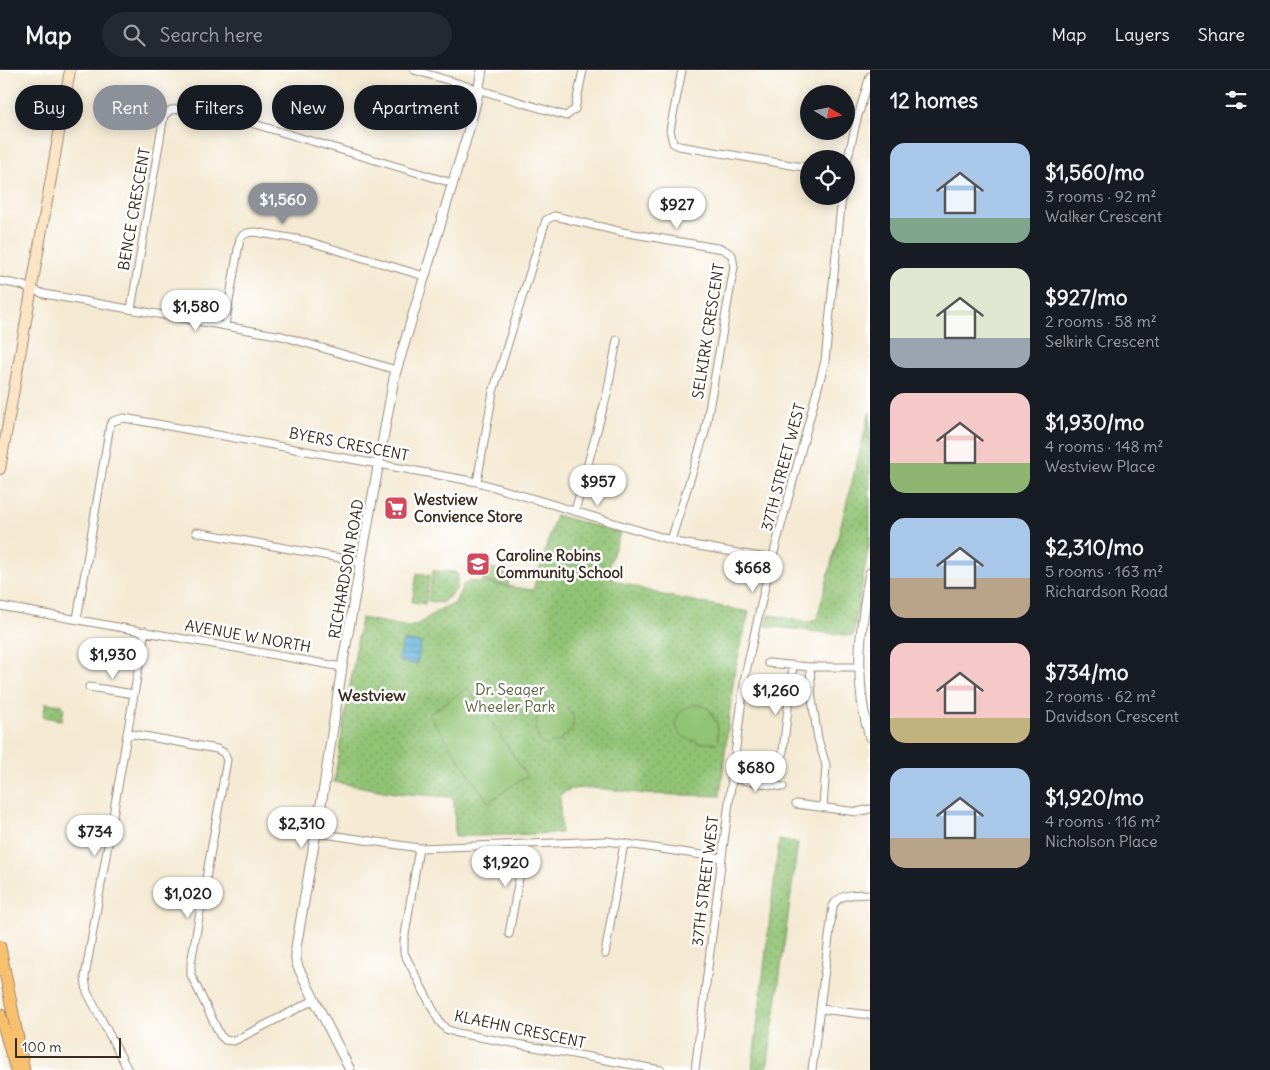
<!DOCTYPE html>
<html lang="en">
<head>
<meta charset="utf-8">
<style>
	body { margin:0; font-family:Delius,sans-serif; background:#242831; color:#f1f3f6; height:100vh; display:flex; flex-direction:column; font-size:19px; white-space:nowrap }
	* { box-sizing:border-box; margin:0 }
	p { font-size:16px; color:#9ea1a6 }
	.icon { flex:none; width:28px; height:28px; fill:none; stroke:currentColor; stroke-width:2; stroke-linecap:round; stroke-linejoin:round }
	.map { position:relative; flex:1; overflow:hidden }
	.sheet { display:flex; flex-direction:column; background:#171b24; width:400px }
	.sheet>* { flex:none }
	.hud { position:absolute; left:15px; top:15px; width:475px; height:45px; display:flex; gap:10px }
	.needle { width:32px; rotate:100deg }
	.fabs { position:absolute; left:800px; top:15px; display:grid; gap:10px }
	.fabs a { display:grid; place-items:center; width:55px; height:55px; border-radius:50%; background:#171b24; box-shadow:0 2px 12px #0003; font-size:25px }
	.scale { position:absolute; left:15px; bottom:12px; width:106px; box-sizing:border-box; padding-left:5px; border:2px solid #3b2a1e; border-top:0; font-size:14px; line-height:18px; white-space:nowrap; color:#3b2a1e; -webkit-text-stroke:4px #fff; paint-order:stroke }
	.price { position:absolute; translate:-50% -42px; padding:0 11px; border-radius:18px; background:#fff; color:#222; font-size:16px; line-height:32px; filter:drop-shadow(0 1px 2px #0008) }
	.price::after { content:''; position:absolute; left:50%; top:30px; width:15px; height:11px; margin-left:-8px; background:inherit; clip-path:polygon(0 0,100% 0,50% 100%) }
	.price.on { background:#8c9099; color:#fff }
	ul { padding:0; list-style:none }
	li { display:flex; align-items:center; gap:15px; height:125px; padding:0 20px }
	li span { display:grid; place-items:center; flex:none; width:140px; height:100px; border-radius:15px; color:#555 }
	li>.icon { margin-inline-start:auto }
	span .icon { width:60px; height:60px; fill:#fffc; stroke-width:1 }
	li b { font-size:21px }
	h2 { display:flex; justify-content:space-between; align-items:center; height:60px; padding:0 20px; font-size:21px }
	.pill { padding:0 18px; border-radius:22px; background:#171b24; box-shadow:0 2px 12px #0003; font-size:18px; line-height:45px }
	.pill.on { background:#8c9099; color:#fff }
	header { display:flex; align-items:center; gap:30px; box-sizing:border-box; height:70px; padding:0 25px; background:#171b24; border-bottom:1px solid #363941 }
	header strong { font-size:24px }
	nav { display:flex; gap:28px; margin-inline-start:auto; font-size:18px }
	.search { width:350px; height:45px; background:#242831; display:flex; align-items:center; gap:12px; box-sizing:border-box; padding:0 18px; border-radius:28px; color:#9ea1a6; font-size:19px }
	main { display:flex; flex:1; min-height:0 }
	.map>svg:first-child { display:block }
	.grass { fill:url(#grass-dots); stroke:#667649 }
	.pitch { fill:#91c374; stroke:#667649 }
	.water { fill:url(#water-rules); stroke:#4d6c7c }
	.lines { fill:none; stroke-linecap:round; stroke-linejoin:round }
	.minor-casing { stroke:#988a78; stroke-width:9 }
	.tertiary-casing { stroke:#988a78; stroke-width:11 }
	.secondary-casing { stroke:#988a78; stroke-width:12 }
	.trunk-casing { stroke:#988a78; stroke-width:13 }
	.minor { stroke:#fff; stroke-width:7 }
	.tertiary { stroke:#fff; stroke-width:9 }
	.secondary { stroke:#fce5c4; stroke-width:10 }
	.trunk { stroke:#f8bf6c; stroke-width:11 }
	.labels { text-anchor:middle; dominant-baseline:central; stroke-width:5; stroke-linejoin:round; paint-order:stroke }
	.street-label { font-size:15px; fill:#3b2a1e; stroke:#fff }
	.poi-label { font-size:15px; font-weight:bold; fill:#3b2a1e; stroke:#fff; text-anchor:start }
	.park-label { font-size:15px; fill:#59603c; stroke:#fff }
	.neighbourhood-label { font-size:16px; font-weight:bold; fill:#3b2a1e; stroke:#fff }
</style>
</head>
<body>
<header>
<strong>Map</strong>
<div class="search"><svg class="icon" aria-label="search" viewBox="0 0 24 24"><circle cx="10" cy="10" r="6"/><path d="M15 15l6 6"/></svg>Search here</div>
<nav><a>Map</a><a>Layers</a><a>Share</a></nav>
</header>
<main>
<div class="map">
<svg width="870" height="1000" viewBox="0 0 870 1000">
	<defs>
		<pattern id="grass-dots" width="8" height="8" patternUnits="userSpaceOnUse" patternTransform="scale(1.25)"><rect width="8" height="8" fill="#91c374"/><path d="M2 2h.1M6 6h.1" fill="none" stroke="#789f5f" stroke-width="1.8" stroke-linecap="round"/></pattern>
		<pattern id="water-rules" width="6" height="5" patternUnits="userSpaceOnUse" patternTransform="scale(1.25)"><rect width="6" height="5" fill="#5fafda"/><path d="M0 2.5h6" fill="none" stroke="#508fb0"/></pattern>
	</defs>
	<rect width="100%" height="100%" fill="#fff"/>
	<filter id="ink" filterUnits="userSpaceOnUse"><feTurbulence type="fractalNoise" baseFrequency=".02" numOctaves="2"/><feDisplacementMap in="SourceGraphic" scale="10" xChannelSelector="R" yChannelSelector="G"/><feConvolveMatrix kernelMatrix="1 2 1 2 8 2 1 2 1" color-interpolation-filters="sRGB"/></filter>
	<filter id="wash" filterUnits="userSpaceOnUse"><feTurbulence type="fractalNoise" baseFrequency=".0096" numOctaves="4" result="noise"/><feDisplacementMap in="SourceGraphic" scale="20" xChannelSelector="R" yChannelSelector="G"/><feGaussianBlur stdDeviation="1.12" result="paint"/><feColorMatrix in="noise" values="0 0 0 0 0 0 0 0 0 0 0 0 0 0 0 0 0 1.4 0 .05"/><feComposite in="paint" operator="in"/></filter>
	<g filter="url(#wash)">
		<rect width="100%" height="100%" fill="#f4e9d2"/>
		<!-- grass -->
		<path class="grass" d="M870,341V469L853,566L766,556L769,545L809,552L817,549Z
			M556,445L620,463L609,496L610,506L613,510L663,525L749,542L734,605L720,726C695,725 671,725 646,724C629,723 570,710 560,726L561,763L455,767L454,731L451,727L395,723L334,712L361,548L409,557C425,554 440,534 454,535L463,515L471,511L533,520Z
			M433,501L455,502L458,505L456,520L442,533L428,531Z
			M417,503L430,505L425,534L412,532Z
			M46,633L62,635L64,637L62,649L60,650L44,647L43,645Z
			M779,770L798,773L767,1000H752Z"/>
		<!-- pitch -->
		<path class="pitch" d="M485,497L511,502L508,516L483,511Z
			M468,618L527,706L488,732L429,644Z
			M548,633C573,631 584,657 561,668L562,671L545,675L540,672L535,657L537,656C536,646 538,638 548,633Z
			M692,635H699L709,639L715,651H717L718,668L720,670L716,674L714,673H697V671C672,669 668,642 692,635Z"/>
		<!-- water -->
		<path class="water" d="M403,570L421,573L417,594L399,592Z"/>
	</g>
	<g filter="url(#ink)">
		<g class="lines">
			<!-- minor casing -->
			<g class="minor-casing">
				<path id="minor" d="M414,0L566,46L575,39L583,0
					M682,0L670,60L673,73L679,76L809,98
					M846,96L857,49L870,6
					M0,211L21,215L44,224L282,266L396,300
					M131,239L164,45L171,40L180,39L251,53L452,113
					M225,255L240,168C244,163 249,162 255,162L307,171L424,206
					M477,412L493,322L546,150L554,146L559,147L622,162L723,179L732,185L734,197L705,362L671,470
					M575,441L607,324L617,270
					M196,462L362,492
					M0,536L342,597
					M77,549L110,355L113,351L124,348L477,412L681,473L773,489
					M768,593L810,597H859
					M810,597L812,629L818,669L826,695L823,737
					M89,617L134,624
					M127,663L217,679L224,683L227,690L191,893V905L220,965L225,970L234,971L314,930
					M781,698L793,595
					M731,708L783,717
					M796,734L857,742L870,739
					M317,763L419,778L607,771L722,788
					M419,778L404,871V883L439,951L446,959L457,963L661,1000
					M509,864L525,775
					M605,884L624,773
					M821,939L870,945
					M128,1000L87,922L85,907L145,561
					M695,1000L745,606L766,512L825,291L842,126
					M812,1000L833,836C840,822 857,825 870,824"/>
			</g>
			<!-- tertiary casing -->
			<g class="tertiary-casing">
				<path id="tertiary" d="M870,503C860,558 853,612 870,667
					M350,1000L298,897L296,890V877L324,717L342,597L394,308L467,66L477,28L482,0"/>
			</g>
			<!-- secondary casing -->
			<g class="secondary-casing">
				<path id="secondary" d="M0,399L70,0"/>
			</g>
			<!-- trunk casing -->
			<g class="trunk-casing">
				<path id="trunk" d="M0,877L24,1000
					M0,944L16,1000"/>
			</g>
			<!-- minor -->
			<use href="#minor" class="minor"/>
			<!-- tertiary -->
			<use href="#tertiary" class="tertiary"/>
			<!-- secondary -->
			<use href="#secondary" class="secondary"/>
			<!-- trunk -->
			<use href="#trunk" class="trunk"/>
		</g>
	</g>
	<!-- icons -->
	<defs>
		<g id="supermarket-square" transform="scale(1.25)"><rect x="-9" y="-9" width="18" height="18" rx="4" fill="#d1495b" stroke="#fff"/><path d="M-6-5.5h2.5l.6 2H6L4.5 2H-2.5L-4.4-4H-6ZM-1.5 3.2a1.3 1.3 0 1 0 .1 0ZM3 3.2a1.3 1.3 0 1 0 .1 0Z" fill="#fff"/></g>
		<g id="school-square" transform="scale(1.25)"><rect x="-9" y="-9" width="18" height="18" rx="4" fill="#d1495b" stroke="#fff"/><path d="M0-5L7-2L0 1L-7-2ZM-4 1L0 2.5L4 1V4Q0 6-4 4Z" fill="#fff"/></g>
	</defs>
	<g fill-rule="evenodd">
		<use href="#supermarket-square" x="396" y="438"/>
		<use href="#school-square" x="478" y="494"/>
	</g>
	<g class="labels">
		<!-- street labels -->
		<g class="street-label">
			<text transform="translate(134 139) rotate(-80)">BENCE CRESCENT</text>
			<text transform="translate(708 261) rotate(-81)">SELKIRK CRESCENT</text>
			<text transform="translate(349 374) rotate(11)">BYERS CRESCENT</text>
			<text transform="translate(783 397) rotate(-75)">37TH STREET WEST</text>
			<text transform="translate(346 499) rotate(-80)">RICHARDSON ROAD</text>
			<text transform="translate(248 566) rotate(10)">AVENUE W NORTH</text>
			<text transform="translate(705 811) rotate(-83)">37TH STREET WEST</text>
			<text transform="translate(520 959) rotate(12)">KLAEHN CRESCENT</text>
		</g>
		<!-- poi labels -->
		<g class="poi-label">
			<text x="414" y="429">Westview<tspan x="414" dy="17">Convience Store</tspan></text>
			<text x="496" y="485">Caroline Robins<tspan x="496" dy="17">Community School</tspan></text>
		</g>
		<!-- park labels -->
		<g class="park-label">
			<text x="510" y="619">Dr. Seager<tspan x="510" dy="17">Wheeler Park</tspan></text>
		</g>
		<!-- neighbourhood labels -->
		<g class="neighbourhood-label">
			<text x="372" y="625">Westview</text>
		</g>
	</g>
</svg>
<div class="fabs">
<a><svg class="needle" viewBox="-14 -14 28 28"><path d="M0-13l5 13h-10z" fill="#e53935"/><path d="M0 13l5-13h-10z" fill="#9ea1a6"/></svg></a>
<a><svg class="icon" aria-label="locate" viewBox="0 0 24 24"><circle cx="12" cy="12" r="6"/><path d="M12 2v4M12 18v4M2 12h4M18 12h4"/></svg></a>
</div>
<div class="scale">100 m</div>
<b class="price on" style="left:283px;top:155px">$1,560</b>
<b class="price" style="left:677px;top:160px">$927</b>
<b class="price" style="left:196px;top:262px">$1,580</b>
<b class="price" style="left:598px;top:437px">$957</b>
<b class="price" style="left:753px;top:523px">$668</b>
<b class="price" style="left:113px;top:610px">$1,930</b>
<b class="price" style="left:776px;top:646px">$1,260</b>
<b class="price" style="left:756px;top:723px">$680</b>
<b class="price" style="left:302px;top:779px">$2,310</b>
<b class="price" style="left:95px;top:787px">$734</b>
<b class="price" style="left:506px;top:818px">$1,920</b>
<b class="price" style="left:188px;top:849px">$1,020</b>
<div class="hud">
<a class="pill">Buy</a>
<a class="pill on">Rent</a>
<a class="pill">Filters</a>
<a class="pill">New</a>
<a class="pill">Apartment</a>
</div>
</div>
<section class="sheet">
<h2>12 homes<svg class="icon" aria-label="filters" viewBox="0 0 24 24"><path d="M4 7h16M4 17h16"/><circle cx="9" cy="7" r="2"/><circle cx="15" cy="17" r="2"/></svg></h2>
<ul>
<li><span style="background:linear-gradient(#a9c7e8 75%,#7fa58c 0)"><svg class="icon" aria-label="home" viewBox="0 0 24 24"><path d="M3 11l9-7 9 7M6 9v11h12V9"/></svg></span><div><b>$1,560/mo</b><p>3 rooms · 92 m²</p><p>Walker Crescent</p></div></li>
<li><span style="background:linear-gradient(#dfe7d0 70%,#9aa5b1 0)"><svg class="icon" aria-label="home" viewBox="0 0 24 24"><path d="M3 11l9-7 9 7M6 9v11h12V9"/></svg></span><div><b>$927/mo</b><p>2 rooms · 58 m²</p><p>Selkirk Crescent</p></div></li>
<li><span style="background:linear-gradient(#f6c9c9 70%,#8fb573 0)"><svg class="icon" aria-label="home" viewBox="0 0 24 24"><path d="M3 11l9-7 9 7M6 9v11h12V9"/></svg></span><div><b>$1,930/mo</b><p>4 rooms · 148 m²</p><p>Westview Place</p></div></li>
<li><span style="background:linear-gradient(#a9c7e8 60%,#b9a48a 0)"><svg class="icon" aria-label="home" viewBox="0 0 24 24"><path d="M3 11l9-7 9 7M6 9v11h12V9"/></svg></span><div><b>$2,310/mo</b><p>5 rooms · 163 m²</p><p>Richardson Road</p></div></li>
<li><span style="background:linear-gradient(#f6c9c9 75%,#c2b280 0)"><svg class="icon" aria-label="home" viewBox="0 0 24 24"><path d="M3 11l9-7 9 7M6 9v11h12V9"/></svg></span><div><b>$734/mo</b><p>2 rooms · 62 m²</p><p>Davidson Crescent</p></div></li>
<li><span style="background:linear-gradient(#a9c7e8 70%,#b9a48a 0)"><svg class="icon" aria-label="home" viewBox="0 0 24 24"><path d="M3 11l9-7 9 7M6 9v11h12V9"/></svg></span><div><b>$1,920/mo</b><p>4 rooms · 116 m²</p><p>Nicholson Place</p></div></li>
</ul>
</section>
</main>
</body>
</html>
